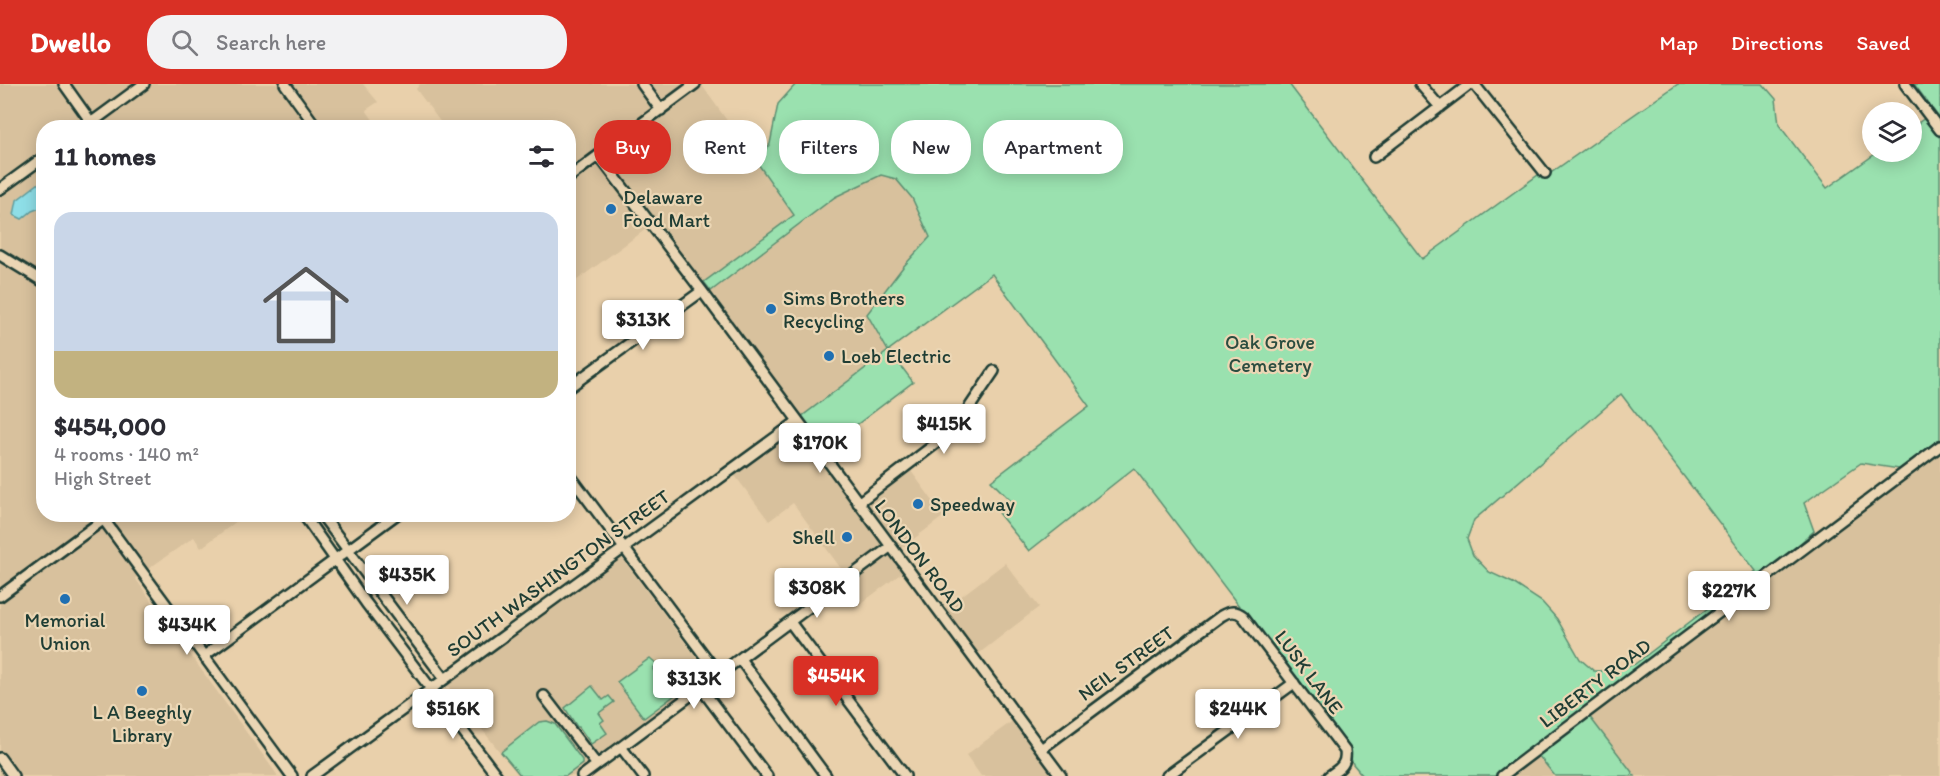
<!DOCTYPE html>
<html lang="en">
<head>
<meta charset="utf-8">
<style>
	body { margin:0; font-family:Itim,sans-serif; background:#f2f2f3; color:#2b2b33; height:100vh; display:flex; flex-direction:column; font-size:22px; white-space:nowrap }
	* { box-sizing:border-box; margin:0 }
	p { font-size:20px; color:#7c7c81 }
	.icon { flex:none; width:33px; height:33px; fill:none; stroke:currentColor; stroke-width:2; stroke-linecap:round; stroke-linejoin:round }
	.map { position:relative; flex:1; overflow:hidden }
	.panel { position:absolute; left:36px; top:36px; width:540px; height:402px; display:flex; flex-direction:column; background:#fff; border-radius:24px; box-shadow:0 3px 15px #0003 }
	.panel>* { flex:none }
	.top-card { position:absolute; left:594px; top:36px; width:570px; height:54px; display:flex; gap:12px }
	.fabs { position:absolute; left:1862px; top:18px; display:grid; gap:12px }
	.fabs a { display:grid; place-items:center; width:60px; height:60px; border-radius:50%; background:#fff; box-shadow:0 3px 15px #0003; font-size:30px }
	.price { position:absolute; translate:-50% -51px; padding:0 14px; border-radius:6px; background:#fff; color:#222; font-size:20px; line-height:39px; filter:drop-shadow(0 2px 3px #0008) }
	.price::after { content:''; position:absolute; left:50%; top:36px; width:18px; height:14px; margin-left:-9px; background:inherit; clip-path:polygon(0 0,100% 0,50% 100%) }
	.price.on { background:#d93025; color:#fff }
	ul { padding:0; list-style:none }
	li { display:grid; align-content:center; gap:12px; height:318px; padding:0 18px }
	li span { display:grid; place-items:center; height:186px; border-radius:18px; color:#555 }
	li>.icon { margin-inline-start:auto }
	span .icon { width:108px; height:108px; fill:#fffc; stroke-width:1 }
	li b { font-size:26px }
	h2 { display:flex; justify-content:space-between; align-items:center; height:72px; padding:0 18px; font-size:26px }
	.pill { padding:0 21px; border-radius:24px; background:#fff; box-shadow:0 3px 15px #0003; font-size:21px; line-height:54px }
	.pill.on { background:#d93025; color:#fff }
	header { display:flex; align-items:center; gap:36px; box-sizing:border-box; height:84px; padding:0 30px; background:#d93025; color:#fff }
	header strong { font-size:28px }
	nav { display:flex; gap:33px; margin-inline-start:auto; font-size:21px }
	.search { width:420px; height:54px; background:#f2f2f3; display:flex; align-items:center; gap:15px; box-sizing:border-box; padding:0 21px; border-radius:24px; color:#7c7c81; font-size:22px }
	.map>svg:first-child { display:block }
	.built { fill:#d8c19d }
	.green { fill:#9ae1af; stroke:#5c8f72; stroke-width:1.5; fill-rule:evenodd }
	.water { fill:#8edee7; stroke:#629e9f; stroke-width:1.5 }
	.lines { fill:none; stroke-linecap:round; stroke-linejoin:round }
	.minor-casing { stroke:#1f3d34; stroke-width:14 }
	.minor { stroke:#ebd6b4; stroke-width:9 }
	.poi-dot { fill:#1f6fb2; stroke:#ebd6b4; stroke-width:2 }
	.labels { text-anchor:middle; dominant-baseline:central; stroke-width:4.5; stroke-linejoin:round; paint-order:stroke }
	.poi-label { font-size:20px; fill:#1f3d34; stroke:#ebd6b4; text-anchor:start }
	.park-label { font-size:20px; fill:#2b4d40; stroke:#ebd6b4 }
	.street-label { font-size:20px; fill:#1f3d34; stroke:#ebd6b4 }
</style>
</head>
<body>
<header>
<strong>Dwello</strong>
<div class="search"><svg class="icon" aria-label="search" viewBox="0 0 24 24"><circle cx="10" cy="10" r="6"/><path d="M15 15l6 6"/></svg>Search here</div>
<nav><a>Map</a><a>Directions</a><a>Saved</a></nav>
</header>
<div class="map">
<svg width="1940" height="692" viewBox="0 0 1940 692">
	<rect width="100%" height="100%" fill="#e9d0ab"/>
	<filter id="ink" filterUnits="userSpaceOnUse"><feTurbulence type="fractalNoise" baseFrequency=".0167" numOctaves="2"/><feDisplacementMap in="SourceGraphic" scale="12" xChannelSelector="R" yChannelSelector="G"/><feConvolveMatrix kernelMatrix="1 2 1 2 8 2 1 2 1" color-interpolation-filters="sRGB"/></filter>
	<g filter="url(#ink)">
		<!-- built -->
		<path class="built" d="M0,0H363L378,18L366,26L378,43L44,44V430L245,431L201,464L194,453L135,494L278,692H0Z
			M420,0H680L687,10L701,0L794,131L704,198L657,137L569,202L568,44L444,43L416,5Z
			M881,91L896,95L912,114L930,153L903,183L867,230L889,266L801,333L711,207L835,113Z
			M804,337L863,416L908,383L944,432L899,466L911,482L855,524L836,497L845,490L793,419L769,437L733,389Z
			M1940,368V692H1635L1589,632Z
			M622,474L709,591L574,692H519L446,600Z
			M1005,479L1039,523L977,571L943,526Z
			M1022,630L1064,686L1055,692H981L966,671Z
			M1533,664L1555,692H1495Z"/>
		<!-- green -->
		<path class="green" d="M796,0H1289L1422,175L1538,91L1542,95L1678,0H1763L1776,15L1779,41L1827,104L1878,68H1911V44L1925,34L1940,54V355L1899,385L1861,379L1804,419L1814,447L1770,486L1495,692H1363L1353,680L1347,664L1134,384L1029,467L999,430L1013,419L991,397L1089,322L992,190L889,266L913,298L826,364L801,333L888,267L867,230L903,183L930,153L912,114L896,95L881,91L835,113L711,207L704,198L794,131L756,77L770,60L778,20ZM1621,310L1756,487L1635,580L1610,587H1594L1580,575L1557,535L1542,518L1513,499L1489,488L1473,471L1467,455L1474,436Z
			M1914,0H1940V35Z
			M650,574L657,580L653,585L656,591L667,600L679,586L690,600L644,634L617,598Z
			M592,602L603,616L609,612L614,618L599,629L604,636L600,639L607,649L591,660L579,643H577L565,624Z
			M1589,632L1635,692H1555L1538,671Z
			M547,637L555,640L582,676V680L566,692H521L501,668L539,638Z"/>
		<!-- water -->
		<path class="water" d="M43,96V123L32,127L22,135L14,131L17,116Z"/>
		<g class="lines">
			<!-- minor casing -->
			<g class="minor-casing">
				<path id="minor" d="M64,0L91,38
					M285,0L317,44
					M642,0L661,26
					M1420,0L1440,23
					M1474,0L1545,89
					M1905,0L1940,46
					M84,44L144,0
					M599,72L702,207L1061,692
					M1374,73L1470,0
					M568,94L695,0
					M0,105L44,73
					M0,171L44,198
					M568,304L702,207
					M568,389L719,591
					M858,419L947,351L965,330L994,287
					M303,430L366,519L497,692
					M321,430L444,594
					M104,436L292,692
					M0,512L111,430
					M790,538L905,692
					M204,572L397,430
					M740,575L826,692
					M701,604L767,692
					M544,612L597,681
					M621,663L643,692
					M1041,665L1221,532C1229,527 1236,526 1243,532L1345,667C1347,681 1339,685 1329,692
					M0,674L13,692
					M312,692L798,337
					M582,692L890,463
					M1167,692L1294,599
					M1502,692L1940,362"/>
			</g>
			<!-- minor -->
			<use href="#minor" class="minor"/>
		</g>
	</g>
	<!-- markers -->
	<g class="poi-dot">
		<circle cx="611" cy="125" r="6"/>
		<circle cx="771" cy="225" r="6"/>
		<circle cx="829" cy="272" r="6"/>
		<circle cx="918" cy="420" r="6"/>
		<circle cx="847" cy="453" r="6"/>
		<circle cx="65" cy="515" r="6"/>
		<circle cx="142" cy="607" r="6"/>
	</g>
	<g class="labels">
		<!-- poi labels -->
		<g class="poi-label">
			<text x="623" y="113">Delaware<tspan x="623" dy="23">Food Mart</tspan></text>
			<text x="783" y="214">Sims Brothers<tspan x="783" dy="23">Recycling</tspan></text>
			<text x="841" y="272">Loeb Electric</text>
			<text x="930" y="420">Speedway</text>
			<text x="835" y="453" text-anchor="end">Shell</text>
			<text x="65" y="536" text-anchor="middle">Memorial<tspan x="65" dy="23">Union</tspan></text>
			<text x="142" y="628" text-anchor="middle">L A Beeghly<tspan x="142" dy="23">Library</tspan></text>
		</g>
		<!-- park labels -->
		<g class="park-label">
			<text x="1270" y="258">Oak Grove<tspan x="1270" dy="23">Cemetery</tspan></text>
		</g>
		<!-- street labels -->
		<g class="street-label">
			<text transform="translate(920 472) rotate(53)">LONDON ROAD</text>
			<text transform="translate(558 489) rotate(-36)">SOUTH WASHINGTON STREET</text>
			<text transform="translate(1126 579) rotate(-36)">NEIL STREET</text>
			<text transform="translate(1309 588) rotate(53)">LUSK LANE</text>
			<text transform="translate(1595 599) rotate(-37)">LIBERTY ROAD</text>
		</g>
	</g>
</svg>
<div class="fabs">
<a><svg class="icon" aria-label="layers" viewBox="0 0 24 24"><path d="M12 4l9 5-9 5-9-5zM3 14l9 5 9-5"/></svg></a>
</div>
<b class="price" style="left:643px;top:267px">$313K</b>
<b class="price" style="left:944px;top:371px">$415K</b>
<b class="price" style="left:820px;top:390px">$170K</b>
<b class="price" style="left:407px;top:522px">$435K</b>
<b class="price" style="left:817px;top:535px">$308K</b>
<b class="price" style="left:1729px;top:538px">$227K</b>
<b class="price" style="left:187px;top:572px">$434K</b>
<b class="price on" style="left:836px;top:623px">$454K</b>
<b class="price" style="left:694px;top:626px">$313K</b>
<b class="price" style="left:453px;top:656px">$516K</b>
<b class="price" style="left:1238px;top:656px">$244K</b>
<div class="top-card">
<a class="pill on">Buy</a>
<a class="pill">Rent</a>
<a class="pill">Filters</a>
<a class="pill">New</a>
<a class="pill">Apartment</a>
</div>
<section class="panel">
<h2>11 homes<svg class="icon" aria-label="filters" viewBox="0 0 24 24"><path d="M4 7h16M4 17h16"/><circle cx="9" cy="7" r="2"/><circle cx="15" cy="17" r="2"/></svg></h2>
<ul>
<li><span style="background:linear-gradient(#c9d6e8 75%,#c2b280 0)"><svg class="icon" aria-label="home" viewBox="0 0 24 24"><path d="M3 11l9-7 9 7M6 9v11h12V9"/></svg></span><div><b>$454,000</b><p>4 rooms · 140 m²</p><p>High Street</p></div></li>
</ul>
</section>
</div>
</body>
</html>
